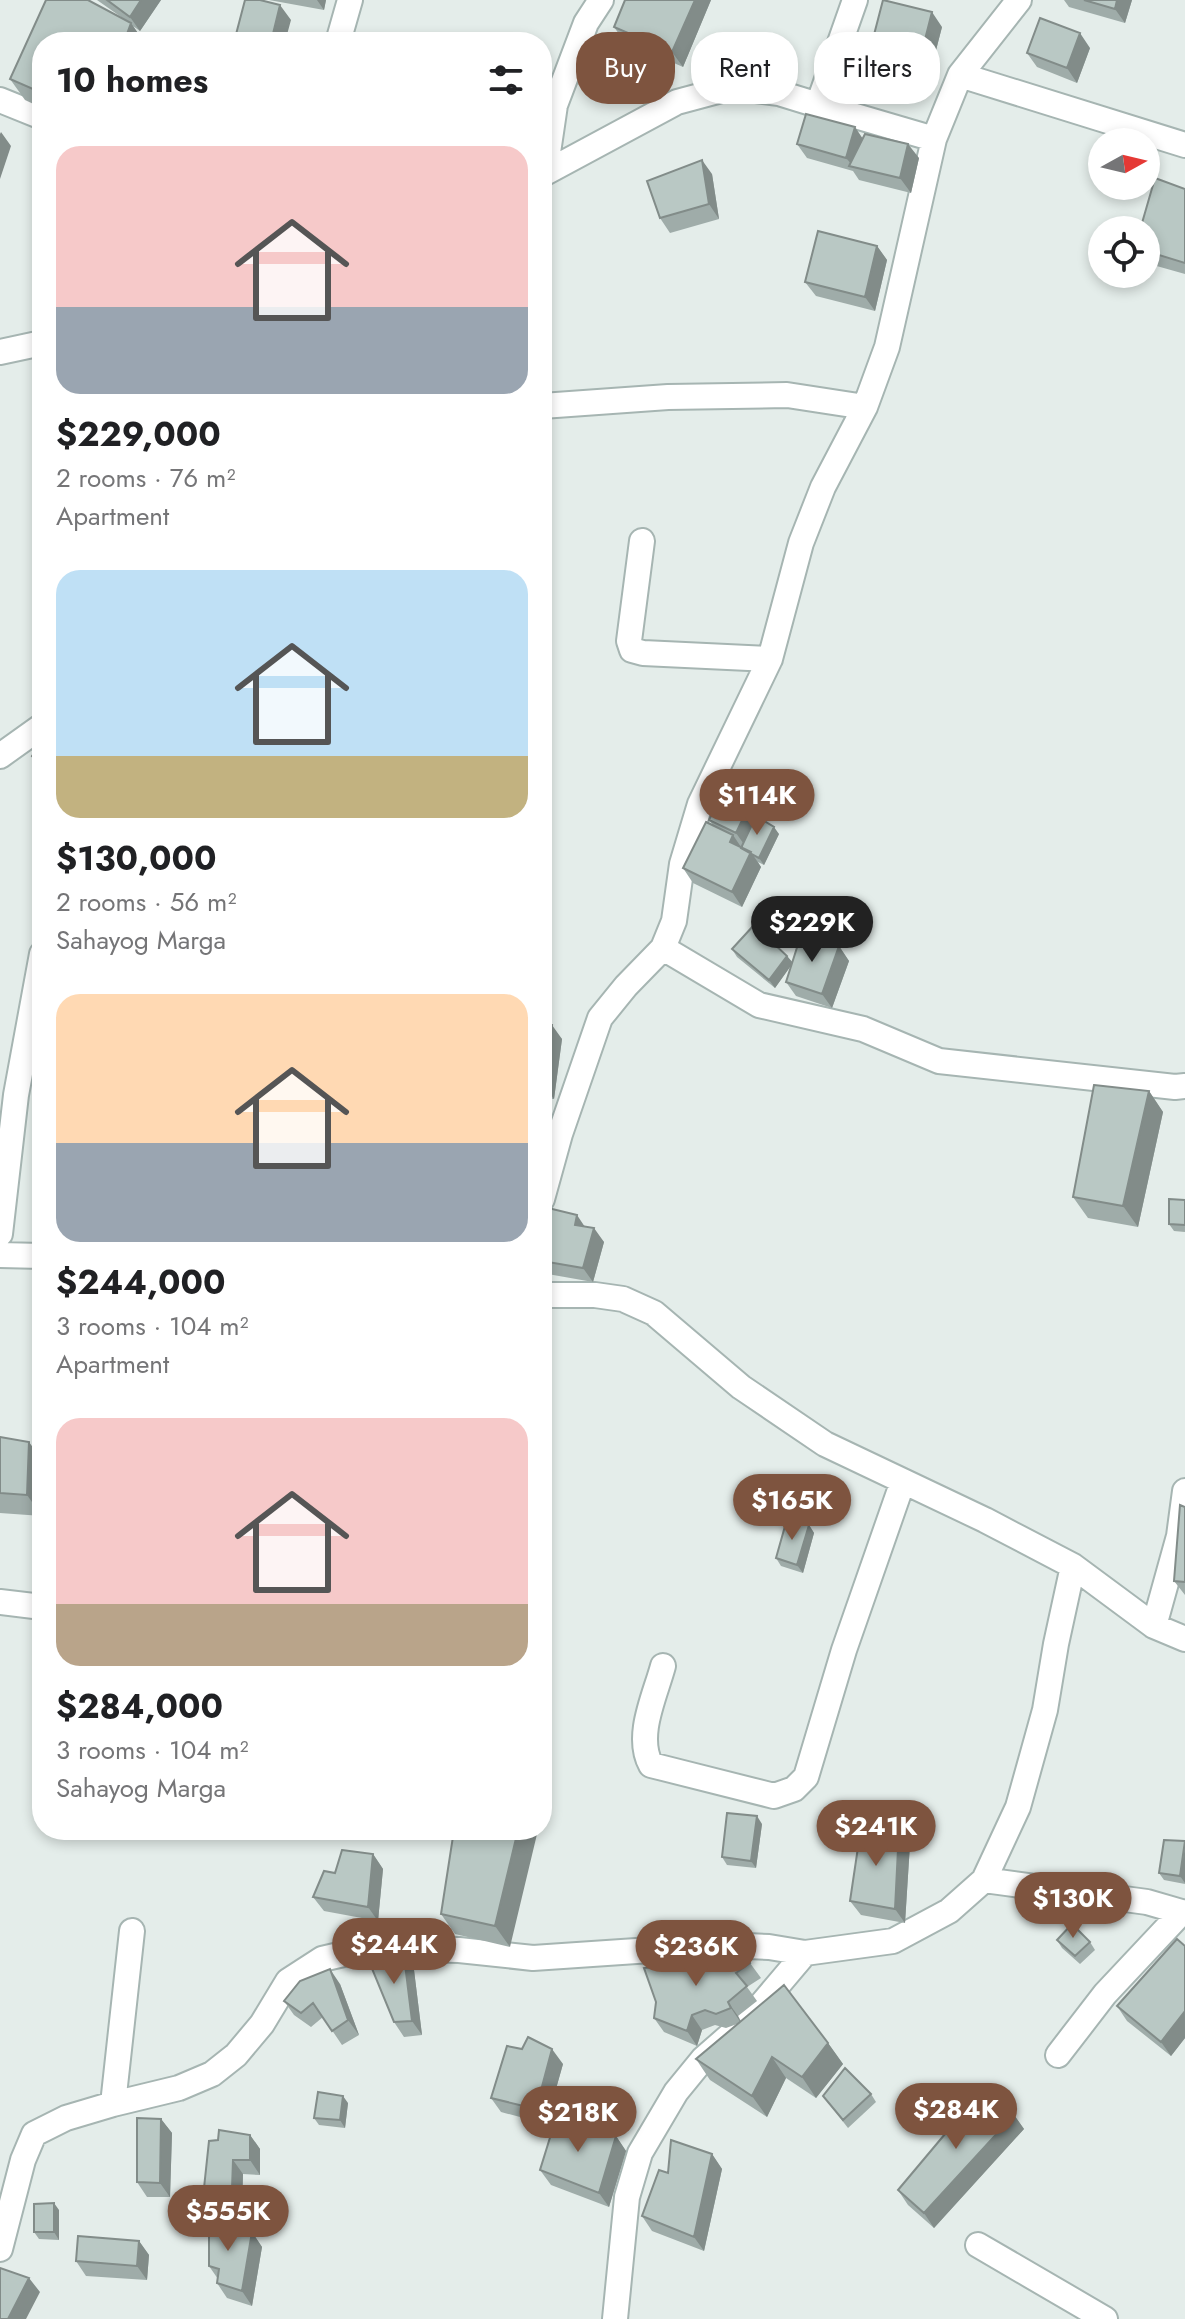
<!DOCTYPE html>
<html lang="en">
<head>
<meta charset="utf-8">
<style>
	body { margin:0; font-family:Jost,sans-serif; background:#f6f6f6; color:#202124; height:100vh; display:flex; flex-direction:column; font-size:30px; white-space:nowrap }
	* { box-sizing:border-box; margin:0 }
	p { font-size:26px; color:#757577 }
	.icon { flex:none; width:44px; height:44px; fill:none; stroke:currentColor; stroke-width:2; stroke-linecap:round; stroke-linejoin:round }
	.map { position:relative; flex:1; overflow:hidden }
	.panel { position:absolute; left:32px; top:32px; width:520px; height:1808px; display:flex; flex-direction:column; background:#fff; border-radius:32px; box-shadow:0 4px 12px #0003 }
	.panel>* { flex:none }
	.guide { position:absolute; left:576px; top:32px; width:488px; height:72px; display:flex; gap:16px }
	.needle { width:52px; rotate:82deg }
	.fabs { position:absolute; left:1088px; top:128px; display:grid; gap:16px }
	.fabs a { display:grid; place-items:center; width:72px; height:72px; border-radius:50%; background:#fff; box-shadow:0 4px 12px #0003; font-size:40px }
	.price { position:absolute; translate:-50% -68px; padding:0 18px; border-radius:28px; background:#7e543f; color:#fff; font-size:26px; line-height:52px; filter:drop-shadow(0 2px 4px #0008) }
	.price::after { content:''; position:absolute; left:50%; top:48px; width:24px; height:18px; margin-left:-12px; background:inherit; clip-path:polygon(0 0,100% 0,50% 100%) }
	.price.current { background:#222; color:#fff }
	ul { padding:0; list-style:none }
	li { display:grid; align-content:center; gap:16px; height:424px; padding:0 24px }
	li span { display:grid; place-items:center; height:248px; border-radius:24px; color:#555 }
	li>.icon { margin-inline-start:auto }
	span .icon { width:144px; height:144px; fill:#fffc; stroke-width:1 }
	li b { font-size:34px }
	h2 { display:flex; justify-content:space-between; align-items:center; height:96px; padding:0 24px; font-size:34px }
	.chip { padding:0 28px; border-radius:32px; background:#fff; box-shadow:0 4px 12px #0003; font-size:28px; line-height:72px }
	.chip.current { background:#7e543f; color:#fff }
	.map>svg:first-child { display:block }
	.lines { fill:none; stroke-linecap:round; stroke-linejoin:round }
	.minor-casing { stroke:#a6b5b2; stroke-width:28 }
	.minor { stroke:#fff; stroke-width:24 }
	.wall { fill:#9faca9 }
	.shaded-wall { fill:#828c89 }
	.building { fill:#b9c8c4; stroke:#828c89; stroke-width:2 }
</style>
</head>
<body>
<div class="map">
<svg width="1185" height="2319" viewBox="0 0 1185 2319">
	<rect width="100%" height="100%" fill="#e4edea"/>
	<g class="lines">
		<!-- minor casing -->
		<g class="minor-casing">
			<path id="minor" d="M601,0L586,23L555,105L545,173L677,102L733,87L779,93L818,105L855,0
				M338,42L350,0
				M960,75L1185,145
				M0,100L42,117
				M818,105L934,139
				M0,352L42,343
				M542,406L668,397L787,395L865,407
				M642,541L629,641L632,650L643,653L770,659
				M0,756L42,726
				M663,948L759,1005L863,1029L939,1061L1175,1087L1185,1086
				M542,1199L560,1134L600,1018L626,986L663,948L674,921L682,864L700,804L770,659L801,543L823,487L865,407L887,347L934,139L960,75L1019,0
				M0,1234L16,1095L42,954
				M0,1255L42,1256
				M542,1295H595L623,1299L654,1313L741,1387L825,1444L985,1520L1073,1566L1154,1626L1185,1639
				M0,1602L42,1607
				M1154,1626L1179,1536L1185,1491
				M663,1666C655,1696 635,1736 651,1765L774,1796L794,1789L806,1777L844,1650L903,1481
				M984,1880L1147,1902L1185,1913
				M1058,2055L1105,1994L1182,1912
				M113,2104L132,1931
				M978,2245L1105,2319
				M0,2249L23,2160L34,2134L66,2118L113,2104L179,2088L212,2074L236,2055L262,2024L288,1981L322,1959L369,1948L459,1950L533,1958L725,1945L769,1947L805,1953L893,1941L949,1911L984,1880L1018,1807L1045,1710L1056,1644L1073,1566
				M615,2319L627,2197L640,2153L676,2092L703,2059L750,2018L805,1953"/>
		</g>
		<!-- minor -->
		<use href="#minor" class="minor"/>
	</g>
	<!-- wall -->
	<path class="wall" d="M46,0H88L124,19L97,0H161L140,31L133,26L144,42H42V108L25,100L10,79Z
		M269,0H326L324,10Z
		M625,0H711L683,67L624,41L614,27Z
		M1064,0H1132L1125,23L1069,7Z
		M942,27L928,81L879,68L869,54Z
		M1090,48L1077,83L1037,67L1027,53Z
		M863,138L919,158L911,193L859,180L853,171L807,158L797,144Z
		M712,174L719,219L670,233L660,218Z
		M1185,189V274L1146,263V230Z
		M877,246L887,260L875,311L816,296L805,282Z
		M709,820H754L779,834L764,865L758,862L761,867L742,907L693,883L683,868L713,825Z
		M839,946L849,961L832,1008L796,996L786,982L791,965L775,988L737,957L732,949L787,956L792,962Z
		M542,1022L562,1039L554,1099L542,1098Z
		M1149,1091L1163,1112L1138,1227L1088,1218L1073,1197Z
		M1185,1200V1232L1174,1231L1169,1224Z
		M542,1215L585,1226L604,1242L593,1282L542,1273Z
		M0,1437L42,1516L0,1513Z
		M1185,1507V1595L1174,1581Z
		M809,1525L814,1533L803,1573L781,1566L776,1558Z
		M762,1824L756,1868L727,1865L722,1857Z
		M454,1830L510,1947L455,1934L441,1914Z
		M1185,1841V1884L1164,1880L1159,1873Z
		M910,1844L905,1923L861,1915L850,1901Z
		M373,1854L383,1869L378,1921L324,1911L313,1897L335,1873Z
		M1057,1940L1090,1942L1095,1950L1080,1964L1062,1948Z
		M1185,1946V2038L1171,2056L1127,2021L1117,2006Z
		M742,1952L761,1978L747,1987L757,2001L738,2016L741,2021L828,2043L843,2064L816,2098L786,2078L767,2117L710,2080L696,2059L737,2024L726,2028L715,2025L702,2030L697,2046L664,2032L654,2018L692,1963Z
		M414,1970L422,2035L404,2037L394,2022Z
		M340,1984L359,2035L342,2045L323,2017L311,2027L294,2015L284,2001Z
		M522,2049L563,2064L546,2124L501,2112L491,2098Z
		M871,2094L876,2102L848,2128L823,2096Z
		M348,2103L345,2128L319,2125L314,2118Z
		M1014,2115L1024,2129L934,2228L908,2205L898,2190Z
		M161,2119L172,2133L170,2197H147L137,2182Z
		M250,2135L260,2149V2175L243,2174L242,2204L214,2202L204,2188Z
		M616,2136L626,2151L609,2207L551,2185L540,2170Z
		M712,2154L722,2169L704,2251L652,2231L642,2216L668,2173Z
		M59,2210V2240L39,2239L34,2232Z
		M239,2230V2232H252L262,2247L252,2306L227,2298L217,2283L218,2279L209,2266Z
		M139,2241L149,2255L147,2280L86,2276L76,2261Z"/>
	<!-- shaded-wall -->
	<path class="shaded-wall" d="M141,0H161L140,31L130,17Z
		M317,0H326L324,10Z
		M695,0H711L683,67L672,52Z
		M1117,0H1132L1125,23L1115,9Z
		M280,5L291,20L285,42H271Z
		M932,12L942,27L928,81L918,67Z
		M131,23L144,42H124Z
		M1080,33L1090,48L1077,83L1067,68Z
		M855,127L865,142L853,166L846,158Z
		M1,132L11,146L0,179V134Z
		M908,144L919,158L911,193L900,178Z
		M702,160L712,174L719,219L709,204Z
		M877,246L887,260L875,311L865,297Z
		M747,810L757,825L746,847L736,833Z
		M774,827L779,834L764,865L759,858Z
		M733,835L743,850L730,842Z
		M751,852L761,867L742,907L732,892Z
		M839,946L849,961L832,1008L822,994Z
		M787,956L793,963L775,988L769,980Z
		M552,1025L562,1039L554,1099L544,1085Z
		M1149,1091L1163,1112L1138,1227L1123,1206Z
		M577,1215L587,1230L575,1225Z
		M594,1228L604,1242L593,1282L583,1268Z
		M29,1442L42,1460V1516L27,1495Z
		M809,1525L814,1533L803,1573L797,1565Z
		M542,1760L551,1773L542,1812Z
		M757,1816L762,1824L756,1868L751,1861Z
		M899,1829L910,1844L905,1923L895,1909Z
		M518,1830H538L510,1947L495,1926Z
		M1185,1848V1883L1180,1876Z
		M373,1854L383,1869L378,1921L368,1907Z
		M404,1956L414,1970L422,2035L412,2021Z
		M330,1969L340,1984L359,2035L348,2020Z
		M728,2002L738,2016L741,2023L731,2008Z
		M1185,2011V2038L1171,2056L1161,2042Z
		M692,2015L702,2030L697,2046L687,2031Z
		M828,2043L843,2064L816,2098L802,2077Z
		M552,2049L563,2064L546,2124L536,2109Z
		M772,2057L786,2078L767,2117L752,2096Z
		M343,2096L348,2103L345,2128L340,2120Z
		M1014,2115L1024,2129L934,2228L924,2213Z
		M161,2119L172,2133L170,2197L160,2183Z
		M250,2135L260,2149V2175L250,2160Z
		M616,2136L626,2151L609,2207L599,2193Z
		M712,2154L722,2169L704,2251L694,2237Z
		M233,2160L243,2174L242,2204L232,2189Z
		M54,2203L59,2210V2240L54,2232Z
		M229,2216L239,2230L241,2247L231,2233Z
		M252,2232L262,2247L252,2306L242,2291Z
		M139,2241L149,2255L147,2280L137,2266Z
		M29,2278L40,2292L26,2319H8Z"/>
	<!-- building -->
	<path class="building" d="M46,0H88L131,23L124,42H42V93L10,79Z
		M107,0H141L130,17Z
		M245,0H260L280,5L271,42H234Z
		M625,0H695L672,52L614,27Z
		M883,0L932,12L918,67L869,54Z
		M1084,0H1117L1115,9Z
		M1040,18L1080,33L1067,68L1027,53Z
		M806,114L855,127L846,158L797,144Z
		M865,134L908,144L900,178L849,166Z
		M702,160L709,204L660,218L647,181Z
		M1155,178L1185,189V263L1146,251V230H1140Z
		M818,231L877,246L865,297L805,282Z
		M42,741V766L32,756Z
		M720,797L747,810L736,833L709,820Z
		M756,816L774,827L759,858L741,848Z
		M706,822L733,835L730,842L751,852L732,892L683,868Z
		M754,925L787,956L769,980L732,949Z
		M801,935L839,946L822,994L786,982Z
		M542,1022L552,1025L544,1085L542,1084Z
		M1094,1085L1149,1091L1123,1206L1073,1197Z
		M1169,1199L1185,1200V1225L1169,1224Z
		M544,1207L577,1215L575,1225L594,1228L583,1268L542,1261V1215Z
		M0,1437L29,1442L27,1495L0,1493Z
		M1180,1505L1185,1507V1582L1174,1581Z
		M787,1519L809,1525L797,1565L776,1558Z
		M727,1813L757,1816L751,1861L722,1857Z
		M861,1827L899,1829L895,1909L850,1901Z
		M454,1830H518L495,1926L441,1914Z
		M1164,1840L1185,1841L1180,1876L1159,1873Z
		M342,1850L373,1854L368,1907L313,1897L324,1871L335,1873Z
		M1072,1924L1090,1942L1075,1956L1057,1940Z
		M1177,1939L1185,1946V2011L1161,2042L1117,2006Z
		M742,1952L750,1963L736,1973L747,1986L728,2002L731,2008L716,2014L705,2010L692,2015L687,2031L654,2018L656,2002L644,1968L692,1963Z
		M404,1956L412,2021L394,2022L368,1959Z
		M330,1969L348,2020L332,2031L313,2003L301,2013L284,2001L300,1981Z
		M784,1985L828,2043L802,2077L772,2057L752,2096L696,2059Z
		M528,2037L552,2049L536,2109L491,2098L507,2046L522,2049Z
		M845,2068L871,2094L843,2120L823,2096Z
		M982,2090L1014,2115L924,2213L898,2190Z
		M318,2092L343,2096L340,2120L314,2118Z
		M557,2115L616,2136L599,2193L540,2170Z
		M137,2118L161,2119L160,2183L137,2182Z
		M219,2130L250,2135V2160H233L232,2189L204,2188L209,2141L218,2140Z
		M671,2140L712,2154L694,2237L642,2216L659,2170L668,2173Z
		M54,2203V2232H34V2204Z
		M229,2216L231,2233L252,2232L242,2291L217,2283L219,2269L209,2266V2219Z
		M78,2236L139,2241L137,2266L76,2261Z
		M0,2268L29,2278L8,2319H0Z"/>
</svg>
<div class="fabs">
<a><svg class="needle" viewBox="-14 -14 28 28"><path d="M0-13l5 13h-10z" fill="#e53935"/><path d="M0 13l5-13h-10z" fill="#757577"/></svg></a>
<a><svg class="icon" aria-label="locate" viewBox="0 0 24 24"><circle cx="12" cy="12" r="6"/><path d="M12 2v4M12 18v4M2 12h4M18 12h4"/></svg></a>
</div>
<b class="price" style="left:757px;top:837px">$114K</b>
<b class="price current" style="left:812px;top:964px">$229K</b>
<b class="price" style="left:792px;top:1542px">$165K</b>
<b class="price" style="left:876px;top:1868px">$241K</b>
<b class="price" style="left:1073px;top:1940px">$130K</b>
<b class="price" style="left:394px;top:1986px">$244K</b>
<b class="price" style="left:696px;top:1988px">$236K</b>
<b class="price" style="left:956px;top:2151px">$284K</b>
<b class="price" style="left:578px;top:2154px">$218K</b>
<b class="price" style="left:228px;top:2253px">$555K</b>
<div class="guide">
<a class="chip current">Buy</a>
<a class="chip">Rent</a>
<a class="chip">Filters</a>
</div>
<section class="panel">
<h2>10 homes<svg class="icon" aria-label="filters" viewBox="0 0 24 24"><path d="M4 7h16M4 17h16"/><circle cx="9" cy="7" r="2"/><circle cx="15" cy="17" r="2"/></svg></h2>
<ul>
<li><span style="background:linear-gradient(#f6c9c9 65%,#9aa5b1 0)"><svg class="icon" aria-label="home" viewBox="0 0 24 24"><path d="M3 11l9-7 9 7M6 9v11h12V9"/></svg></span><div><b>$229,000</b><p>2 rooms · 76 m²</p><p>Apartment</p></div></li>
<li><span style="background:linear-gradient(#bfe0f5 75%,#c2b280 0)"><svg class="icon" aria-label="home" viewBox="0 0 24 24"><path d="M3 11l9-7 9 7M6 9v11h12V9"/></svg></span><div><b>$130,000</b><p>2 rooms · 56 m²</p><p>Sahayog Marga</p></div></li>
<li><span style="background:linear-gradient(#ffd9b3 60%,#9aa5b1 0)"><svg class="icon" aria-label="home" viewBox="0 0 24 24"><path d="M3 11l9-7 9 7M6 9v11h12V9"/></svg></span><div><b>$244,000</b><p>3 rooms · 104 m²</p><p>Apartment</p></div></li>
<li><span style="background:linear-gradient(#f6c9c9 75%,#b9a48a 0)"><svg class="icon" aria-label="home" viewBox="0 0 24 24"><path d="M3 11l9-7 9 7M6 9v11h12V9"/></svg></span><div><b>$284,000</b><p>3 rooms · 104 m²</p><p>Sahayog Marga</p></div></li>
</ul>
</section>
</div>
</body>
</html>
